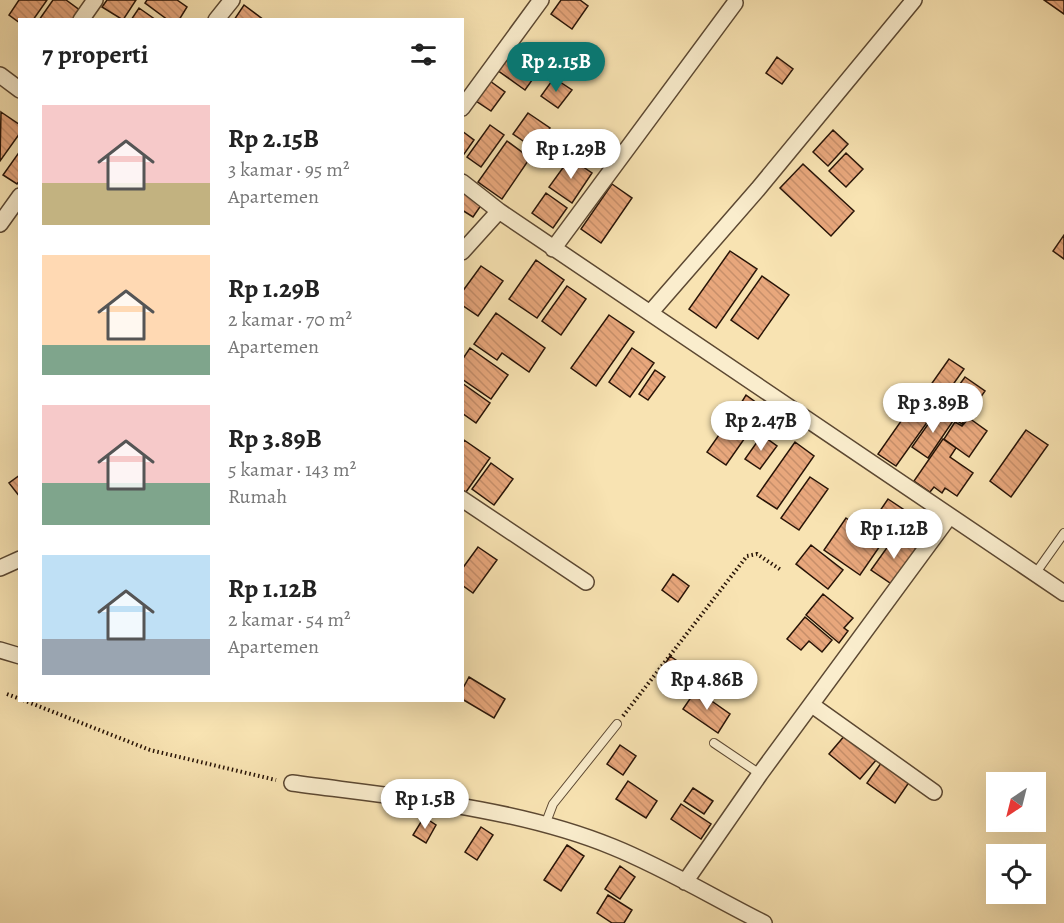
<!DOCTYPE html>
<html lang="id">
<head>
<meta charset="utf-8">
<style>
	body { margin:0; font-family:Alegreya,serif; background:#f2f2f2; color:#222; height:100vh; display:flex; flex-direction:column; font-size:22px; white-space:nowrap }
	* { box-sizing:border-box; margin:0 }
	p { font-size:20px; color:#767676 }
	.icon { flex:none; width:33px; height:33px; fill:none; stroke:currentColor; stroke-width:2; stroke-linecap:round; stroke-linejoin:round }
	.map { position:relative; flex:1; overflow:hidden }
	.side { position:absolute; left:18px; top:18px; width:446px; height:684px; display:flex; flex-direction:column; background:#fff; border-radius:0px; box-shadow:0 6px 24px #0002 }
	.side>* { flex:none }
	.needle { width:39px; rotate:215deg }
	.controls { position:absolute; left:986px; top:772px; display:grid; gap:12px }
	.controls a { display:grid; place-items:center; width:60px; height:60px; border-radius:0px; background:#fff; box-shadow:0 6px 24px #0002; font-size:30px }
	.price { position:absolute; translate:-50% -51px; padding:0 14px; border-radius:21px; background:#fff; color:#222; font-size:20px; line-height:39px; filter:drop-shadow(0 2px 3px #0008) }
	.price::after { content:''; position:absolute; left:50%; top:36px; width:18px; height:14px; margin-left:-9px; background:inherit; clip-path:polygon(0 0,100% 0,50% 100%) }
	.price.active { background:#0f766e; color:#fff }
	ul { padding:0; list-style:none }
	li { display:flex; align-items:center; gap:18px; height:150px; padding:0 24px }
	li span { display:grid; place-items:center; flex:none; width:168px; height:120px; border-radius:0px; color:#555 }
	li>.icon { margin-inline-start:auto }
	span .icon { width:72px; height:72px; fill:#fffc; stroke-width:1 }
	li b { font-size:26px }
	h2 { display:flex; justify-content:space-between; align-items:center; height:72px; padding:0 24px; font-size:26px }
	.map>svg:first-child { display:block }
	.building { fill:url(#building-back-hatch); stroke:#281407; stroke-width:1.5 }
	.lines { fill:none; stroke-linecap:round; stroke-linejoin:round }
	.service-casing { stroke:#5c4832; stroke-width:10 }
	.minor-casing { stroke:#5c4832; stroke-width:18 }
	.path { stroke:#281407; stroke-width:4; stroke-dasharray:1.5 3; stroke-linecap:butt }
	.service { stroke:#faedcd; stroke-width:8 }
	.minor { stroke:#faedcd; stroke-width:15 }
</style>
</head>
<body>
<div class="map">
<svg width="1064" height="923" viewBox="0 0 1064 923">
	<defs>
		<pattern id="building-back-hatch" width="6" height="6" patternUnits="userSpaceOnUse" patternTransform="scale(1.5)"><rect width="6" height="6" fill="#e8a77c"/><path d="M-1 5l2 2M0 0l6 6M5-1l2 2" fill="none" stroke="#c78f6a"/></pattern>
	</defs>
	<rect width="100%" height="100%" fill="#f8e3b2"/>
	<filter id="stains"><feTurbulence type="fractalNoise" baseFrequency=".00333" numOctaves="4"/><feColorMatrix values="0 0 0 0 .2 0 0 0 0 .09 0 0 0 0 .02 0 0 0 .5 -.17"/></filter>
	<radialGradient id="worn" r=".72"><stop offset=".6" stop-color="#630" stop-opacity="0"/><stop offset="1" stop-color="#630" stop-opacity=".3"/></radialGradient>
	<!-- building -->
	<path class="building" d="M19,0H47L33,20H20V23L9,15Z
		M53,0H66L81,11L75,20H39Z
		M107,0H136L123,20L102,7Z
		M147,0H177L187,7L179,20H168L145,3Z
		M561,0H580L588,6L572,29L551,14Z
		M1044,0H1064V14Z
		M244,5L264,20H234Z
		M139,8L156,20H131Z
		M512,49L540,69L525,90L497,70Z
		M777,57L793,69L782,84L766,73Z
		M554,78L572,90L558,108L541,96Z
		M490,81L505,92L491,111L476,101Z
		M1,112L20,125V133L0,161Z
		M528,113L550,128L535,149L513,134Z
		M490,125L504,135L481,167L467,157Z
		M833,130L848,144L828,166L813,152Z
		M462,131L474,140L462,157Z
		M507,141L530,158L502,199L478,182Z
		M20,151V180L17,184L3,175Z
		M846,153L863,169L846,187L829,171Z
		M570,158L592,173L572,203L549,187Z
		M803,164L854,211L831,236L780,188Z
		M612,184L632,198L601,243L581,229Z
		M462,186L484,201L473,217L462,210Z
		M546,193L567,208L553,228L532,213Z
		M1064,235V259L1053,251Z
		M730,251L757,269L716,328L689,309Z
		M536,260L564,280L537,318L509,299Z
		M481,266L503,281L478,316L462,305V292Z
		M762,276L789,295L758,339L731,320Z
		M567,286L586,299L561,335L542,321Z
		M496,313L545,348L529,372L502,353L497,360L474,344Z
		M609,315L634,332L596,386L571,368Z
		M470,348L508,375L491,399L462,379V360Z
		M632,348L654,363L630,397L609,382Z
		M949,359L964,369L945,396L930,386Z
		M655,370L665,377L648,400L639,394Z
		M965,377L985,391L962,424L941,410Z
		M462,383L490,403L476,423L462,413Z
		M920,394L938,407L896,466L878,454Z
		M746,395L772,414L764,426L738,408Z
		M938,410L953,421L928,458L912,447Z
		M735,412L754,425L726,465L707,452Z
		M969,418L987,431L969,457L944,439L955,422L962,426Z
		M1026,430L1048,445L1011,497L990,481Z
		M762,435L777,446L760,469L745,459Z
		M943,439L956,448L950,457L973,473L957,496L945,488L942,493L934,487L930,492L914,481Z
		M464,440L490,458L466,492L462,490V444Z
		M795,442L814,456L777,509L757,496Z
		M491,463L513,479L494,505L472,489Z
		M20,475V497L9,483Z
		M810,477L828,489L799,530L781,518Z
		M888,499L906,511L888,536L871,524Z
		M846,518L882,543L860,575L824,550Z
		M896,535L918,550L893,585L871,570Z
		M811,545L843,570L828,589L796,564Z
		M478,547L497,560L473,593L462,585V569Z
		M673,574L689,586L678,602L662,590Z
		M823,594L853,618L844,628L848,631L839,643L806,615Z
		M805,617L832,640L822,652L809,641L801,650L787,639Z
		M670,656L698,675L687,691L660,672Z
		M714,666L737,682L726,698L703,682Z
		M469,677L505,699L494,718L462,699V690Z
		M696,690L730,714L718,733L683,709Z
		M846,734L877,759L860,779L829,754Z
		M620,745L636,756L623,775L607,764Z
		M884,759L912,778L895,803L867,783Z
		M628,781L657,801L646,818L616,799Z
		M693,788L713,801L704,814L684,801Z
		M681,804L711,824L701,839L671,819Z
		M424,817L436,825L426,843L413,835Z
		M481,827L493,835L477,860L465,852Z
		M567,845L584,856L561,891L544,880Z
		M620,866L635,877L620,899L605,889Z
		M608,895L632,910L624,923H612L597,913Z"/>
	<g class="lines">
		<!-- service casing -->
		<g class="service-casing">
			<path id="service" d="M1035,574L1064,533
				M714,743L760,774
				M545,825L553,804L617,724"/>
		</g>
		<!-- minor casing -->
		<g class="minor-casing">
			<path id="minor" d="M81,20L95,0
				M216,20L232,0
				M0,75L20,90
				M462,108L541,0
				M462,182L499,211
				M0,224L20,196
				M553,249L735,3
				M462,252L499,211L1064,593
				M650,313L758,189L914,0
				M462,499L586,582
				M0,568L20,559
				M0,650L20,656
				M812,705L934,792
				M292,783C396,797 516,807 613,847C665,868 714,898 764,923
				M685,882L760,774L949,517"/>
		</g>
		<!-- path -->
		<path class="path" d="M7,694L20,699
			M23,700L150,750L276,780
			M623,716L747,556L757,554L781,570"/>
		<!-- service -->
		<use href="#service" class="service"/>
		<!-- minor -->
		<use href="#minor" class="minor"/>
	</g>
	<rect width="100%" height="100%" filter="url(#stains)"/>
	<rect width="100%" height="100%" fill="url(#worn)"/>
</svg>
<div class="controls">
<a><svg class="needle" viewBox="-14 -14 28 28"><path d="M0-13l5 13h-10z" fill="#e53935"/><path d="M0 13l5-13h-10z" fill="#767676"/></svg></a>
<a><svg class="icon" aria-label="locate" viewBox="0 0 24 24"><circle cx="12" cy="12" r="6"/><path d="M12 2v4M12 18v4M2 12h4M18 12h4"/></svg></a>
</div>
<b class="price active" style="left:556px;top:93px">Rp 2.15B</b>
<b class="price" style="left:571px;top:180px">Rp 1.29B</b>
<b class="price" style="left:933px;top:434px">Rp 3.89B</b>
<b class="price" style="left:761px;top:452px">Rp 2.47B</b>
<b class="price" style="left:894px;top:560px">Rp 1.12B</b>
<b class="price" style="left:707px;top:711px">Rp 4.86B</b>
<b class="price" style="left:425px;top:830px">Rp 1.5B</b>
<section class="side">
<h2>7 properti<svg class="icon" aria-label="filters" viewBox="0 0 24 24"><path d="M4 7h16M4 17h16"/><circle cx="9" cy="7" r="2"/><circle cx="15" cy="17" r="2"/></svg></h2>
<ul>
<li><span style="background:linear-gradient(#f6c9c9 65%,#c2b280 0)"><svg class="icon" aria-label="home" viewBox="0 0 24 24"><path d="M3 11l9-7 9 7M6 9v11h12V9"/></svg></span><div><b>Rp 2.15B</b><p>3 kamar · 95 m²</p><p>Apartemen</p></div></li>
<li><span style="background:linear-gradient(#ffd9b3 75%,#7fa58c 0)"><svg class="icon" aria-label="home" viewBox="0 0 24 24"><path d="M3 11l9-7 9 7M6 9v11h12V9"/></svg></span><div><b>Rp 1.29B</b><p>2 kamar · 70 m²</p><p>Apartemen</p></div></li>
<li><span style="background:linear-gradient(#f6c9c9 65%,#7fa58c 0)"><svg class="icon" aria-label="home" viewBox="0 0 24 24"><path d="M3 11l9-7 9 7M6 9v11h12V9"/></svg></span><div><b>Rp 3.89B</b><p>5 kamar · 143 m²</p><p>Rumah</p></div></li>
<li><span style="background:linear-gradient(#bfe0f5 70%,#9aa5b1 0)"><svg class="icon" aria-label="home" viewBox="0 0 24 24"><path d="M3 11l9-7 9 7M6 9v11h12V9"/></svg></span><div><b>Rp 1.12B</b><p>2 kamar · 54 m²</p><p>Apartemen</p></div></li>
</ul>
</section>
</div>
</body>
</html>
